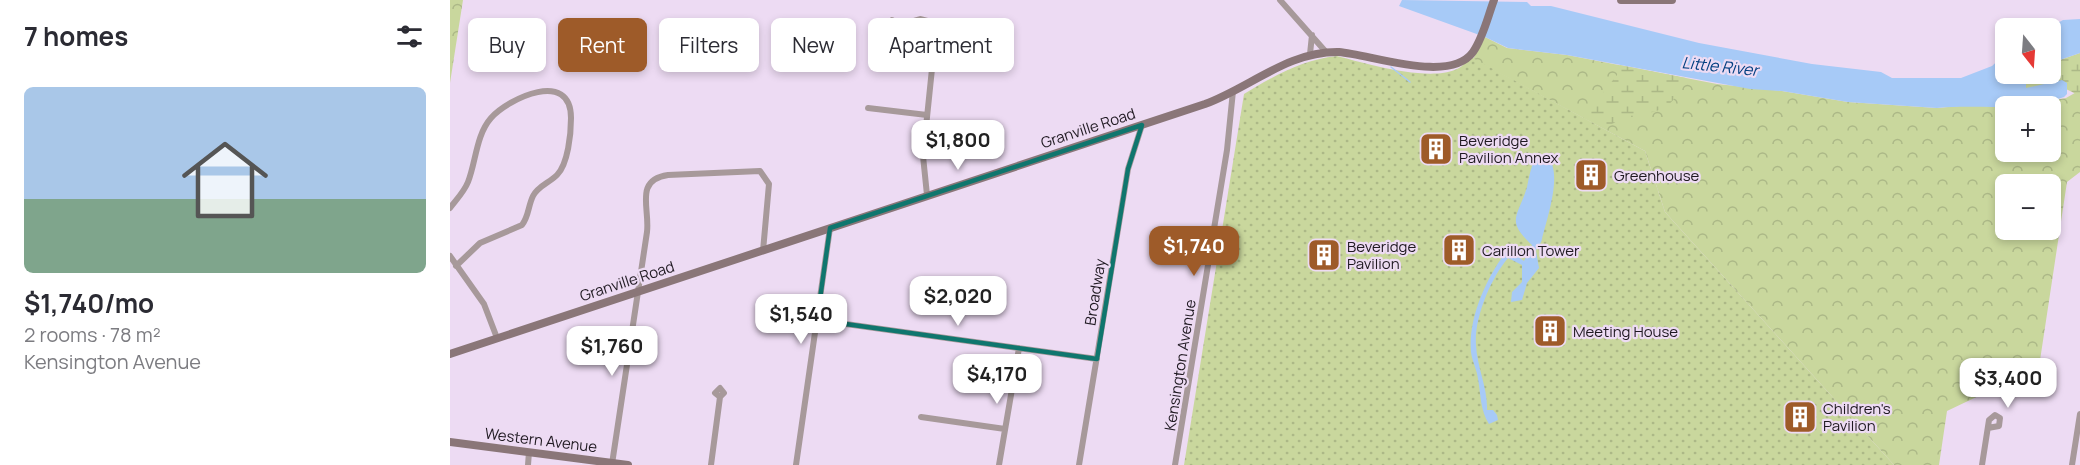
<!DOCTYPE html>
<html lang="en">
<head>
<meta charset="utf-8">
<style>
	body { margin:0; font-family:Manrope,sans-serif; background:#f2f2f3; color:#2b2b33; height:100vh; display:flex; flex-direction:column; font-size:22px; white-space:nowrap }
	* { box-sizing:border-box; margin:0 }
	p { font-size:20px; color:#7c7c81 }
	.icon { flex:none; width:33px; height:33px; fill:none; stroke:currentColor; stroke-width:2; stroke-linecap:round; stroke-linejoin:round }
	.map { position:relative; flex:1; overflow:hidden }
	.details { display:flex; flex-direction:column; background:#fff; width:450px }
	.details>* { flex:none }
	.banner { position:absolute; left:18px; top:18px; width:570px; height:54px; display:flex; gap:12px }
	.needle { width:39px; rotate:163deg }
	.buttons { position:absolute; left:1545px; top:18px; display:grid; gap:12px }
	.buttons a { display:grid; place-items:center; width:66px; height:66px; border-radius:9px; background:#fff; box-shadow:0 3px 9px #0003; font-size:30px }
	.price { position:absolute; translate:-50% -51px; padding:0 14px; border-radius:12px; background:#fff; color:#222; font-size:20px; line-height:39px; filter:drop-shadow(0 2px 3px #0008) }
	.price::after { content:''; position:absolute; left:50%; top:36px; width:18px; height:14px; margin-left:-9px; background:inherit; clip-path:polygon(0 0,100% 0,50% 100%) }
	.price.on { background:#9e5b29; color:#fff }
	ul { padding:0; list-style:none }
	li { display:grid; align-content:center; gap:12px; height:318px; padding:0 24px }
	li+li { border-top:2px solid #e1e1e2 }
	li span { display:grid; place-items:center; height:186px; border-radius:9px; color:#555 }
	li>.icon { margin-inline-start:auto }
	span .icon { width:108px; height:108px; fill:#fffc; stroke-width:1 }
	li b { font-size:26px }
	h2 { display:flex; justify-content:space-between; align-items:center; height:72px; padding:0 24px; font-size:26px }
	.chip { padding:0 21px; border-radius:9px; background:#fff; box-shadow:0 3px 9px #0003; font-size:21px; line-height:54px }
	.chip.on { background:#9e5b29; color:#fff }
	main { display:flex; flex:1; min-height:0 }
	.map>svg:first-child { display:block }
	.forest { fill:url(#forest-crowns); fill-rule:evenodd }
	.wetland { fill:url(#wetland-marsh) }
	.park { fill:url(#park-dots) }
	.water { fill:#a7caf7 }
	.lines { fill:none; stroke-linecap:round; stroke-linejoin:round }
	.stream { stroke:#a7caf7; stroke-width:1.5 }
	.street { stroke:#a7999a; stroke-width:6 }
	.secondary { stroke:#8a7678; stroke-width:8 }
	.marked { fill:none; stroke:#0f766e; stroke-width:4.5; stroke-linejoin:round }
	.labels { text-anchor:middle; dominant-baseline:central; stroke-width:4.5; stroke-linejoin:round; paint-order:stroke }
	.street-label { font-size:15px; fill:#1f1921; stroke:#eddbf3 }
	.poi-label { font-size:15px; fill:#1f1921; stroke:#eddbf3; text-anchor:start }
	.water-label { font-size:16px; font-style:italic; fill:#023f80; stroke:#eddbf3 }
</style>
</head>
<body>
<main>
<section class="details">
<h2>7 homes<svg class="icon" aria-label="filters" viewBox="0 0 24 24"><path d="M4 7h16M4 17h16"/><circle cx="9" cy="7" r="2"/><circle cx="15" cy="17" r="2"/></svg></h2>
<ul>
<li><span style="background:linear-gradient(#a9c7e8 60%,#7fa58c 0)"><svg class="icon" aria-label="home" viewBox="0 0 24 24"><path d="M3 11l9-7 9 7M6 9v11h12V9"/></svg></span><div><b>$1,740/mo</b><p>2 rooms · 78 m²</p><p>Kensington Avenue</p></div></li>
</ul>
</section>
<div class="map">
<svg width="1630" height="465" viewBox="0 0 1630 465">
	<defs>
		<pattern id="forest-crowns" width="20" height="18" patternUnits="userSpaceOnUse" patternTransform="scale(1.5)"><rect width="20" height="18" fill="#c9d79d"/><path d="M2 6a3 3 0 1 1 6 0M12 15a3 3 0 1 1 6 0" fill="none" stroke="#acb887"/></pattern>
		<pattern id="wetland-marsh" width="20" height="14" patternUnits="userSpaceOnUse" patternTransform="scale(1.5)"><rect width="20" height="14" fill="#c9d79d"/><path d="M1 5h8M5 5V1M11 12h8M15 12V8" fill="none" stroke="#acb887"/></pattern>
		<pattern id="park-dots" width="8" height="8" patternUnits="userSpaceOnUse" patternTransform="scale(1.5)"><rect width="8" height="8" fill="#c9d79d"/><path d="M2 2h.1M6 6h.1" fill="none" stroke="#acb887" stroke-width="1.8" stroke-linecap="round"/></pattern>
	</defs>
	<rect width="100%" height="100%" fill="#eddbf3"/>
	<!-- forest -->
	<path class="forest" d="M0,0H13L0,83Z
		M1035,37L1057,48L1117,55L1267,84L1332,91L1398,102L1487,108L1565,101L1593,102L1616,98L1630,90V172L1617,182L1589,367L1497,411L1489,465H1444L1215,212L1195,151L1023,59ZM1556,106H1600V152H1556ZM1556,184H1600V230H1556Z"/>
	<!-- wetland -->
	<path class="wetland" d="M1630,53V96L1616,89L1576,88L1574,84C1578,72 1589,74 1600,74L1601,63Z
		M1170,65L1236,78C1218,117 1209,109 1172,118C1166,119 1170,119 1164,123C1153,129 1143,122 1133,118L1167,75Z"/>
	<!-- park -->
	<path class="park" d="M887,56C915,63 1007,92 1019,56L1195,151L1215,212L1444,465H734L794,94C824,76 851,60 887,56Z"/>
	<!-- water -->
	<path class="water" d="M952,0L1077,2L1081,6H1101L1249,43L1362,64L1431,72L1442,78H1511L1542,66L1555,54L1556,74H1583L1576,78V88L1612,80L1617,83V94L1614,97C1604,100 1592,104 1582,105C1550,109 1518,105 1487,108L1398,102L1332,91L1300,89L1117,55L1058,48L1035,37L949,6Z
		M1630,19V53L1601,63L1599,28L1613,20Z
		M1087,156L1097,157C1114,171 1096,221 1092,239C1091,245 1087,245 1086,251L1089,268L1077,283L1072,300L1061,302L1062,292L1072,282V265L1058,258C1041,278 1024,318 1026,345C1027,367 1038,389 1037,410H1043L1047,415L1048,420L1039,424C1030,410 1031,395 1028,379C1027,370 1022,361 1021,352C1018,319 1036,278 1056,252H1061L1074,261L1082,245C1055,220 1068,217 1077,187C1079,178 1081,164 1087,156Z"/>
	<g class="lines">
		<!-- stream -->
		<path class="stream" d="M941,67L960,82"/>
		<!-- street -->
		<path class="street" d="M830,0L876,52
			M450,25L442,20L438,24V29L445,33L449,31L450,25L470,19L481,22L486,30L473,156L477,195
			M860,54L862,35
			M418,108L477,115
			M0,208C6,200 14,192 18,182C26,162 26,135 41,118C59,98 121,69 121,118C121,134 118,164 107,175C99,183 88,186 83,196C78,206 79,216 72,225L30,243L6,266
			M0,256L34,304L47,338
			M367,320L647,359
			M471,417L555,429
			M162,464L197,232C200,208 184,180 218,175L310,171L319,184L313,251
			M78,465L79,452
			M261,465L270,397L274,393L270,388L265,393L270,397
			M346,465L380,228
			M549,465L569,348
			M629,465L678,169L692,125
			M725,465L777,150L783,91
			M1532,465L1539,420L1545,415L1550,418L1549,426L1538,428
			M1622,465L1630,414"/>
		<!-- secondary -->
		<path class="secondary" d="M1171,0H1222
			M0,354L755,104C801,87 838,51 889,52C923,55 1000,84 1023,52C1033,38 1038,16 1044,0
			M0,442L178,465"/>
	</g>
	<!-- marked area -->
	<path class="marked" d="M692,125L678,169L647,359L367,320L380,228Z"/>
	<!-- icons -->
	<defs>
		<g id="building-square" transform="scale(1.725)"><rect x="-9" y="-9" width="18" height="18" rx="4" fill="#9e5b29" stroke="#eddbf3"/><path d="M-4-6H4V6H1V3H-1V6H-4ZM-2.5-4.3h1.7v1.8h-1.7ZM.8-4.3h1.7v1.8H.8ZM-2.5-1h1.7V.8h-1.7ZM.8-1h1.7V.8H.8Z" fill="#fff"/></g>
	</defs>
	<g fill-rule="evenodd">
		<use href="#building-square" x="986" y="149"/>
		<use href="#building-square" x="1141" y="175"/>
		<use href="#building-square" x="1009" y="250"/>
		<use href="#building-square" x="874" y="255"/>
		<use href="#building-square" x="1100" y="331"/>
		<use href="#building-square" x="1350" y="417"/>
	</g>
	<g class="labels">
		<!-- street labels -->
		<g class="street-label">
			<text transform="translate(638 128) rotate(-18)">Granville Road</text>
			<text transform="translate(177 281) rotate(-18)">Granville Road</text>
			<text transform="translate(645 292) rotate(-81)">Broadway</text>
			<text transform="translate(730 365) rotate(-81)">Kensington Avenue</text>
			<text transform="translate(91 440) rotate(7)">Western Avenue</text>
		</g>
		<!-- poi labels -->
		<g class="poi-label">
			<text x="1009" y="140">Beveridge<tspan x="1009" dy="17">Pavilion Annex</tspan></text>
			<text x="1164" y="175">Greenhouse</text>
			<text x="897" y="246">Beveridge<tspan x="897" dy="17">Pavilion</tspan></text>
			<text x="1032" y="250">Carillon Tower</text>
			<text x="1123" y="331">Meeting House</text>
			<text x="1373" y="408">Children's<tspan x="1373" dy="17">Pavilion</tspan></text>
		</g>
		<!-- water labels -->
		<g class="water-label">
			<text transform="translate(1270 66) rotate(6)">Little River</text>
		</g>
	</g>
</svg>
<div class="buttons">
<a><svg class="needle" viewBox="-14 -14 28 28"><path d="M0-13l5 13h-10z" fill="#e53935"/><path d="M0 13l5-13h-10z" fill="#7c7c81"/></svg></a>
<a>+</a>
<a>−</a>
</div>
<b class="price" style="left:508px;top:171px">$1,800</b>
<b class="price on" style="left:744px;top:277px">$1,740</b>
<b class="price" style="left:508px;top:327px">$2,020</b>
<b class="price" style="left:351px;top:345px">$1,540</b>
<b class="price" style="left:162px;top:377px">$1,760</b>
<b class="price" style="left:547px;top:405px">$4,170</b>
<b class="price" style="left:1558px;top:409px">$3,400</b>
<div class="banner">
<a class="chip">Buy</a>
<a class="chip on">Rent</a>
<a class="chip">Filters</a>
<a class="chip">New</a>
<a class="chip">Apartment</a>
</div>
</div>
</main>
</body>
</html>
